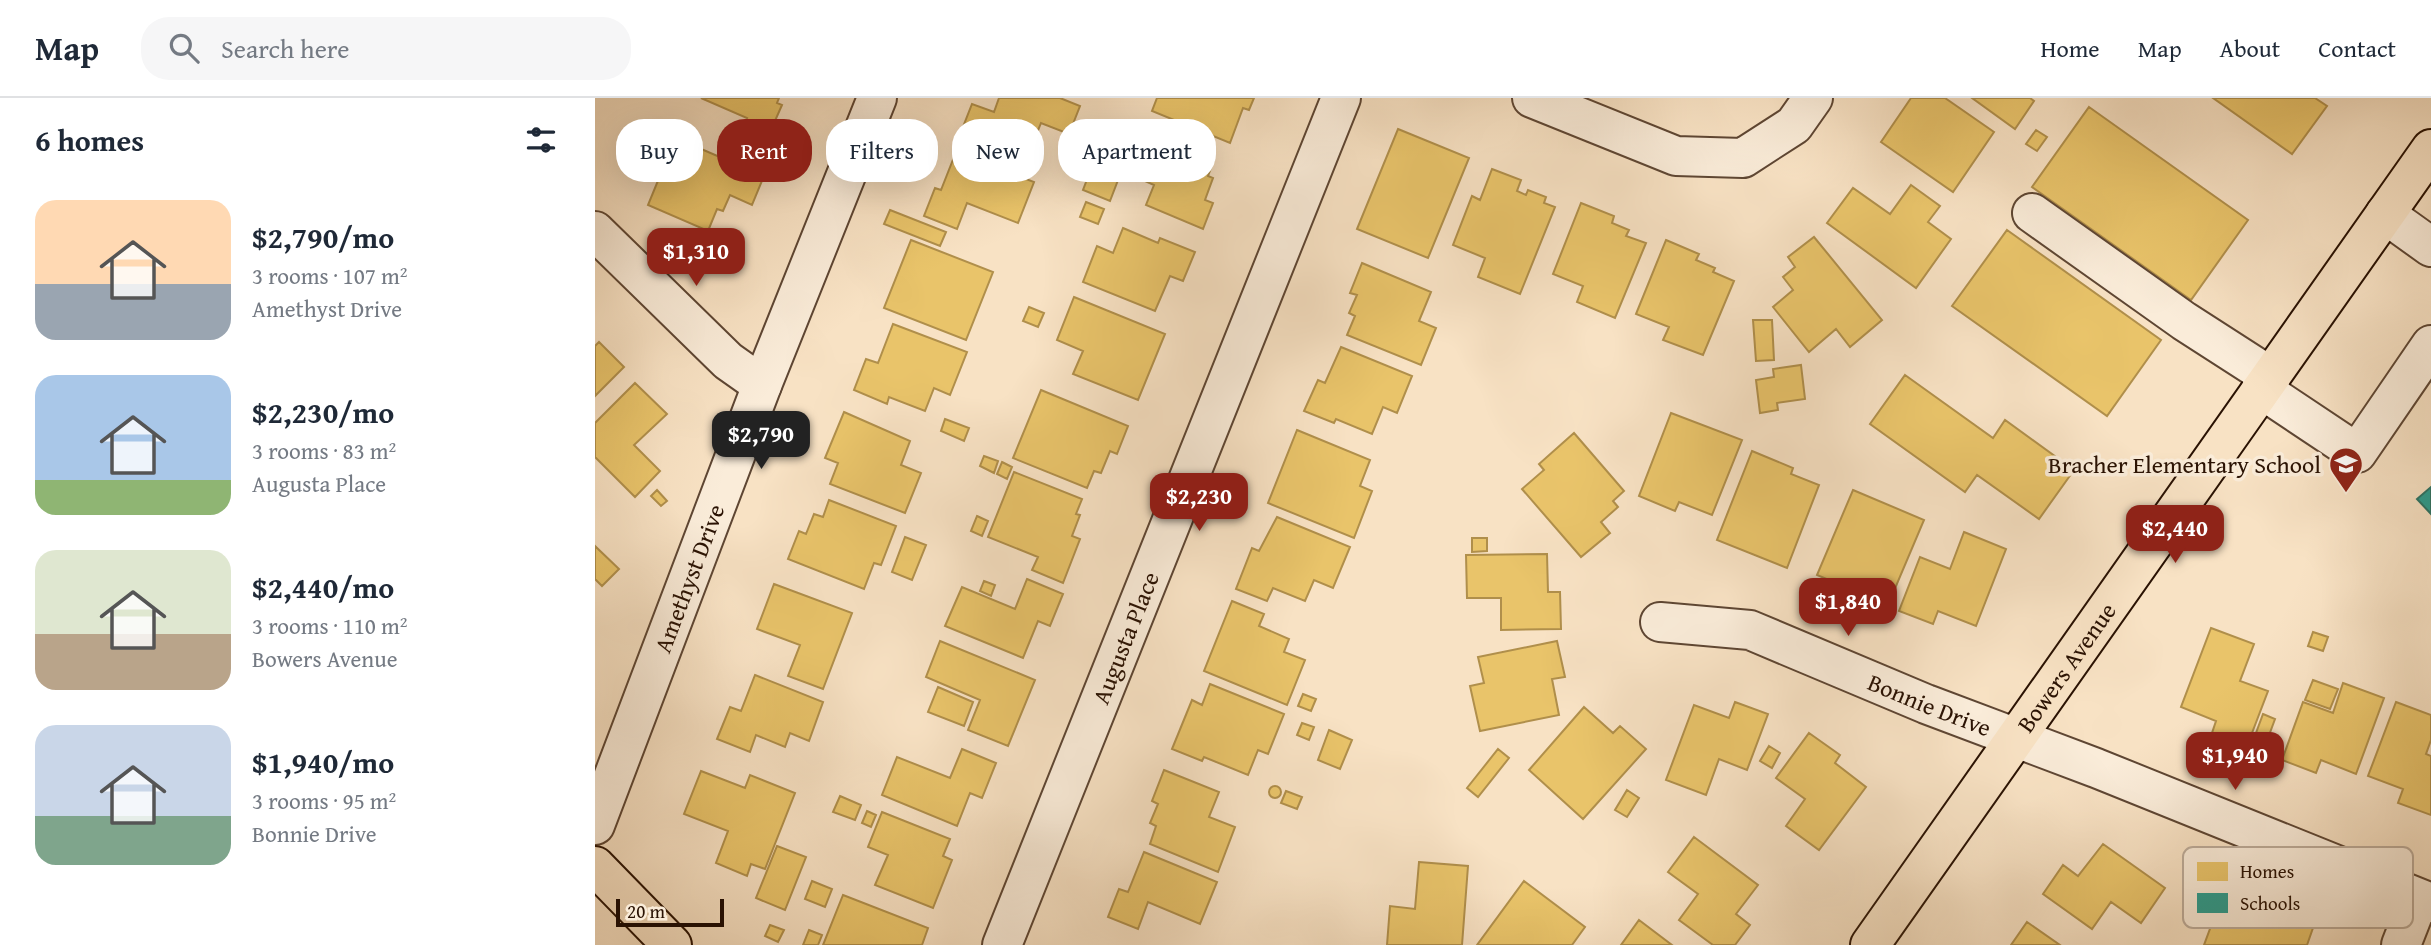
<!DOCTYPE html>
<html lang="en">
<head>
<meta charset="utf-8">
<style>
	body { margin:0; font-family:"Gentium Book Plus",serif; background:#f6f6f7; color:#1f2937; height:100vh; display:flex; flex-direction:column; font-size:26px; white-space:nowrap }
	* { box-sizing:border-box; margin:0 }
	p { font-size:23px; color:#747a83 }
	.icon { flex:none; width:38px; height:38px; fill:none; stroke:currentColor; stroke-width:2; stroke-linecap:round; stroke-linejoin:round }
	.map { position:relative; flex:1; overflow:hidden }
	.panel { display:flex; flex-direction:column; background:#fff; width:595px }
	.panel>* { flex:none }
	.guide { position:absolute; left:21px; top:21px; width:665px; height:63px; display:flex; gap:14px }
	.scale { position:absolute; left:21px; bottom:18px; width:108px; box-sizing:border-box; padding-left:7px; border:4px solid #2a1203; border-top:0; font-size:19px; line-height:24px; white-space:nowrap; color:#2a1203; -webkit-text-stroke:5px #faecd9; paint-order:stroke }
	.price { position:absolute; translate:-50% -60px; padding:0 16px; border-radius:14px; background:#8f2418; color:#fff; font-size:23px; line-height:46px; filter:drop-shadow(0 2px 4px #0008) }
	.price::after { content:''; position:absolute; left:50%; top:42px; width:21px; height:16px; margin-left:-10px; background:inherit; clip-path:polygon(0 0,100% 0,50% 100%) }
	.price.active { background:#222; color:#fff }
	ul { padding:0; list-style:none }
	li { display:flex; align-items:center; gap:21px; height:175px; padding:0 35px }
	li span { display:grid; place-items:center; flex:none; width:196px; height:140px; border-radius:21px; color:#555 }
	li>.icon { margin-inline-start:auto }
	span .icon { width:84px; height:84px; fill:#fffc; stroke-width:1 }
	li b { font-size:30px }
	h2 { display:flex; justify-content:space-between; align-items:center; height:84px; padding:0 35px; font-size:30px }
	.chip { padding:0 24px; border-radius:28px; background:#fff; box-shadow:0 7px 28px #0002; font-size:24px; line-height:63px }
	.chip.active { background:#8f2418; color:#fff }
	header { display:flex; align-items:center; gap:42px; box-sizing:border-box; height:98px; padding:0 35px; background:#fff; border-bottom:2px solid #e0e1e3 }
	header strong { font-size:33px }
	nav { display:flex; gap:38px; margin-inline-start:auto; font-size:24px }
	.search { width:490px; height:63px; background:#f6f6f7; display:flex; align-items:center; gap:18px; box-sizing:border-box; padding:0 24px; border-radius:28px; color:#747a83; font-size:26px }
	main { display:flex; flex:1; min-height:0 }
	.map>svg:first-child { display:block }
	.homes { fill:#e9c46a; stroke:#b08f4b; stroke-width:2 }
	.schools { fill:#2a9d8f; stroke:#2a7365; stroke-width:2 }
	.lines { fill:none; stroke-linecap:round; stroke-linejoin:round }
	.minor-casing { stroke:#5e4633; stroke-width:42 }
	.major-casing { stroke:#2a1203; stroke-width:42 }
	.minor { stroke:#faecd9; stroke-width:38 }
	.major { stroke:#f8e2c4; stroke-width:38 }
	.labels { text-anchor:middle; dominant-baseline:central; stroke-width:7; stroke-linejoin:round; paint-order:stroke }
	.poi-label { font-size:24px; fill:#2a1203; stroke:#faecd9; text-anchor:end }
	.street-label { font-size:24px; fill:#2a1203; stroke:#faecd9 }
	.key { fill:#faecd9; stroke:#bcab99; stroke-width:2 }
	.key-label { font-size:19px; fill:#2a1203 }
</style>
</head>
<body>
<header>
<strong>Map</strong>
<div class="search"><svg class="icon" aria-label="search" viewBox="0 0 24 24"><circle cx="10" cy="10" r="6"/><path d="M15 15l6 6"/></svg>Search here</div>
<nav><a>Home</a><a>Map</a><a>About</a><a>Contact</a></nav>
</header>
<main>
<section class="panel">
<h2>6 homes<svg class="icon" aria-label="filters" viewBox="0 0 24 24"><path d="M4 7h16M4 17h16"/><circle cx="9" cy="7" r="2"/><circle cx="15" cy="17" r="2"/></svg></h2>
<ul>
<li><span style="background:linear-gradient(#ffd9b3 60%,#9aa5b1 0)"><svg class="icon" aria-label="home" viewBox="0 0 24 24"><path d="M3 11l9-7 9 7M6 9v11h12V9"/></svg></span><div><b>$2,790/mo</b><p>3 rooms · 107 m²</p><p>Amethyst Drive</p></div></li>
<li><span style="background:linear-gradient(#a9c7e8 75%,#8fb573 0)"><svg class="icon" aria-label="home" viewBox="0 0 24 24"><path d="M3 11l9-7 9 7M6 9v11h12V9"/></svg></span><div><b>$2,230/mo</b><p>3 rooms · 83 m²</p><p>Augusta Place</p></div></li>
<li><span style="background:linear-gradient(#dfe7d0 60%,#b9a48a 0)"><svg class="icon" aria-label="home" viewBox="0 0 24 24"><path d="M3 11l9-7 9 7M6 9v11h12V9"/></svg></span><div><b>$2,440/mo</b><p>3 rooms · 110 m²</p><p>Bowers Avenue</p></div></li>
<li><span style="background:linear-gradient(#c9d6e8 65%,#7fa58c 0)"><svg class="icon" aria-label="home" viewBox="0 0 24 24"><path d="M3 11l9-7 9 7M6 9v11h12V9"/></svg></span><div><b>$1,940/mo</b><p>3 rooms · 95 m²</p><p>Bonnie Drive</p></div></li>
</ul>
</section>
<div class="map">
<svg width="1836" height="847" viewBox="0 0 1836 847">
	<rect width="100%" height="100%" fill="#f8e2c4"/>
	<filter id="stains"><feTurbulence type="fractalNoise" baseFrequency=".00286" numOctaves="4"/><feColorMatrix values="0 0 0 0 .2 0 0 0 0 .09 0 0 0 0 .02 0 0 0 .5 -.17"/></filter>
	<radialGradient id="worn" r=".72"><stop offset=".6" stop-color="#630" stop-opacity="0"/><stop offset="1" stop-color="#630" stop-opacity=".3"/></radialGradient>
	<!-- homes -->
	<path class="homes" d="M106,0H184L182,5L187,7L179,25L189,30L176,59L141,45L152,20Z
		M404,0H465L485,8L474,36L446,25L432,60L366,34L377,6L399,14Z
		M562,0H659L654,12L648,10L635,45L557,13Z
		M1316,0H1350L1399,34L1358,94L1286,44Z
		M1377,0H1435L1439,3L1420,31Z
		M1618,0H1720L1732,8L1697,56Z
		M1494,9L1653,122L1596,202L1437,89Z
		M482,29L498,35L493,47L477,41Z
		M803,31L874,60L833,160L762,131Z
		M1441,32L1452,39L1442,53L1431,46Z
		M547,33L619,62L613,78L618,80L610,102L618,105L608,131L551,107L559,87L530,74Z
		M90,44L169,78L157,107L135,97L128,113L122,111L113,133L53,107L71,63L81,67Z
		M361,54L439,84L423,125L372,105L362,131L329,118L340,90L346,92Z
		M501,58L528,69L515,103L488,92Z
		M897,71L926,82L922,93L931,97L933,92L951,99L949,105L960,109L925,196L883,179L890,160L858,147L877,98L885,102Z
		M1316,87L1345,108L1333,124L1356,141L1321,190L1232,125L1258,90L1295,116Z
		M491,104L509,111L503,126L485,119Z
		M986,105L1019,118L1017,125L1034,132L1031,138L1051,145L1020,220L982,204L988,188L958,176Z
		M295,112L351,134L345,148L289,126Z
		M528,130L563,145L565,140L600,154L588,183L575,178L560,213L488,184L502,148L518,155Z
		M1412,132L1566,242L1512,318L1357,208Z
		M1219,139L1287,222L1255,249L1241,231L1214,254L1178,209L1198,192L1188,179L1200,169L1193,159Z
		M316,142L398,174L371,242L289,210Z
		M1071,142L1104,156L1101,162L1120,170L1118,174L1139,183L1108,257L1068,242L1074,229L1041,216Z
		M767,165L836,194L824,223L841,230L826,267L752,237L760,218L754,215L762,197L755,195Z
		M479,199L570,236L543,302L478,276L488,253L462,242Z
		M434,209L449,215L443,229L428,223Z
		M1158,222H1177L1179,262L1161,263Z
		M298,226L372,254L355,297L339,290L330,313L294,299L292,306L259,292L271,261L283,265Z
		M4,244L29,269L0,298V248Z
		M746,249L817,278L802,315L788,309L777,336L741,321L739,325L709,313L723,282L730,285Z
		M1206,267L1210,301L1182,305L1183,312L1165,315L1161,282L1179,279L1178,271Z
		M1310,277L1398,340L1410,322L1479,372L1444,421L1382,377L1370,394L1275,326Z
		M40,285L72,316L39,347L65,373L40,399L0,359V325Z
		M446,292L533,328L522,356L515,353L506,375L499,373L492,390L418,360Z
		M249,314L315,343L306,367L326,375L310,415L235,386L243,365L230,360Z
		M1076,315L1147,342L1117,417L1084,404L1080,413L1044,398Z
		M350,321L374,330L369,343L346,333Z
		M702,332L775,362L765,388L777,393L759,440L673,405Z
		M979,335L1029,393L1018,403L1023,409L1006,424L1015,435L986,459L927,391L949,372L944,366Z
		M1157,353L1198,370L1196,376L1224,387L1192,470L1122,442Z
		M389,358L403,363L399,375L385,368Z
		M407,364L417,369L412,381L402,376Z
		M419,374L487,401L481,416L485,417L477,438L485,441L468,485L437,472L443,459L393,439Z
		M62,392L72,403L66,408L56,398Z
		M1258,392L1329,422L1293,507L1222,477Z
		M234,402L301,428L286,467L279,465L269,491L193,461L204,433L211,436L219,416L228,419Z
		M382,418L393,423L387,438L376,433Z
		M682,419L755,449L738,490L719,482L710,503L678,490L672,503L641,491L657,450L664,453Z
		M1369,434L1411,451L1381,528L1343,513L1338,526L1304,513L1325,459L1355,471Z
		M310,439L331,447L317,482L297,474Z
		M877,440H892V453L877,454Z
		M0,448L24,471L7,488L0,481Z
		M952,456L953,494H965L966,531L906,532V500H872L871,457Z
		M432,481L468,496L455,528L443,523L428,560L350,528L367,489L420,511Z
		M389,483L400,487L396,498L385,493Z
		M179,486L257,515L228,591L193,578L205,547L162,531Z
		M637,503L669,516L664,528L694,541L689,554L710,562L692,607L609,573Z
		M1616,530L1659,546L1645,583L1673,593L1652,648L1617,635L1621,623L1586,609Z
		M1718,534L1733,539L1728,553L1713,548Z
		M345,543L440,582L413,648L373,632L385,602L331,579Z
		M962,543L970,579L957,581L964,617L885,633L875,588L889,585L883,559Z
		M160,577L228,604L214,643L195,635L190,649L161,637L155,654L122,641L135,609L146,613Z
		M1718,582L1743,591L1735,611L1710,602Z
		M1748,585L1789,600L1761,676L1726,662L1721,675L1687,662L1708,604L1738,615Z
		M615,586L689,616L673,656L663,652L653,677L609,659L607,663L577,651L597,602L607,607Z
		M343,589L378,604L369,628L333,614Z
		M708,596L721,601L716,613L703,608Z
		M1140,604L1173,616L1152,672L1124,661L1111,697L1071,682L1099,607L1134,620Z
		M1801,604L1836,617V642L1831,656L1836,658V717L1803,705L1808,691L1773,678Z
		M989,609L1018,635L1025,628L1051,651L988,721L934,672Z
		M1668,616L1680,621L1673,640L1661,635Z
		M707,625L719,629L714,642L702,637Z
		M734,632L757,642L745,671L723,662Z
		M1214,635L1245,657L1240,665L1271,689L1224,752L1191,728L1210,701L1181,680Z
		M1174,648L1185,655L1177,670L1165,663Z
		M367,651L401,665L387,700L375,695L362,728L287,697L302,659L355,680Z
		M903,651L914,660L883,699L872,690Z
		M569,672L624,694L614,719L640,729L623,774L555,746L561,728L555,725L563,706L557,703Z
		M106,673L150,690L155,677L200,695L170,771L156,766L152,778L121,765L133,733L89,716Z
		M674 694a6 6 0 1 1 12 0a6 6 0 1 1-12 0Z
		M1032,692L1044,700L1032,719L1020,712Z
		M691,693L707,699L702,711L686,705Z
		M245,698L266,707L260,722L238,714Z
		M272,713L281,717L276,729L267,725Z
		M287,714L355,741L348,758L357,762L338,810L280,787L293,757L273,749Z
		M1099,739L1163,787L1141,816L1155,827L1140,847H1118L1084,822L1103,796L1073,774Z
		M1508,746L1570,790L1546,825L1516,804L1497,831L1448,796L1468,767L1483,778Z
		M182,748L211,759L190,812L161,800Z
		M549,754L622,784L605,826L553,804L543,831L513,819L524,791L533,794Z
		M824,764L873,768L867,847H792L795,808L820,811Z
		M217,783L237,791L230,809L210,801Z
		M929,783L990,829L977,847H882Z
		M1629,793L1719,827L1712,847H1609Z
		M248,797L333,830L327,847H228Z
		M1044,822L1077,847H1026Z
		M1432,824L1465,847H1416Z
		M175,827L189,832L183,844L170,838Z
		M214,832L227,837L223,847H208Z"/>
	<!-- schools -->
	<path class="schools" d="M1836,389V416L1822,401Z"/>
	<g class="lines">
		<!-- minor casing -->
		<g class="minor-casing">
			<g id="minor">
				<path d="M937,0L1081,58L1148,60L1199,27L1218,0"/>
				<path d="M1437,115L1589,223L1676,279"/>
				<path d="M1790,116L1836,149"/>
				<path d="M0,133L133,263L167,287"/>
				<path d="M1666,291L1762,355L1836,247"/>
				<path id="s1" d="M1065,524L1155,532L1331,606L1501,670L1836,805"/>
				<path id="s2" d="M0,727L167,287L282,0"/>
				<path id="s3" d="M407,847L746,0"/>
				<path d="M1806,847L1824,801"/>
			</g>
		</g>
		<!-- major casing -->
		<g class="major-casing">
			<g id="major">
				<path d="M0,768L77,847"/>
				<path id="s4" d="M1275,847L1836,51"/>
			</g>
		</g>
		<!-- minor -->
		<use href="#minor" class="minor"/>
		<!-- major -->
		<use href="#major" class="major"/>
	</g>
	<!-- icons -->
	<defs>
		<g id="school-pin" transform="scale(1.75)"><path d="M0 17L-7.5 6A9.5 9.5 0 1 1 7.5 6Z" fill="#8f2418" stroke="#faecd9"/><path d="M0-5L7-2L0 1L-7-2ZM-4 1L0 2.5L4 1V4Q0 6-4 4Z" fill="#fff"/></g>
	</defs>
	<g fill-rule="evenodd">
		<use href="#school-pin" x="1751" y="366"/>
	</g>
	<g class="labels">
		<!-- poi labels -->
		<g class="poi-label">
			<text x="1726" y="366">Bracher Elementary School</text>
		</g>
		<!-- street labels -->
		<g class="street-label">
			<text stroke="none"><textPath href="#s2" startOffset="264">Amethyst Drive</textPath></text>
			<text stroke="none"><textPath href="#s3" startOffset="331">Augusta Place</textPath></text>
			<text stroke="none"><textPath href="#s4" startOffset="340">Bowers Avenue</textPath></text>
			<text stroke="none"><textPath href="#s1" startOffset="285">Bonnie Drive</textPath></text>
		</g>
	</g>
	<!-- legend -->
	<rect x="1588" y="749" width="230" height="81" rx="10" class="key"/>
	<rect x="1602" y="764" width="31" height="19" fill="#e9c46a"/>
	<rect x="1602" y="795" width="31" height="20" fill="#2a9d8f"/>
	<g class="key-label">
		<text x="1645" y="780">Homes</text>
		<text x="1645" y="812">Schools</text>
	</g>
	<rect width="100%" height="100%" filter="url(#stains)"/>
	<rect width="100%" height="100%" fill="url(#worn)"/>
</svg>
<div class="scale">20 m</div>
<b class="price" style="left:101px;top:190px">$1,310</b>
<b class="price active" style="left:166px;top:373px">$2,790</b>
<b class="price" style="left:604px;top:435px">$2,230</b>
<b class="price" style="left:1580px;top:467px">$2,440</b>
<b class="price" style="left:1253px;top:540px">$1,840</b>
<b class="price" style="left:1640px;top:694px">$1,940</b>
<div class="guide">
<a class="chip">Buy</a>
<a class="chip active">Rent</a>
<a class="chip">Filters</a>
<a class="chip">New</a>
<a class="chip">Apartment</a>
</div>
</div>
</main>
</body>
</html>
